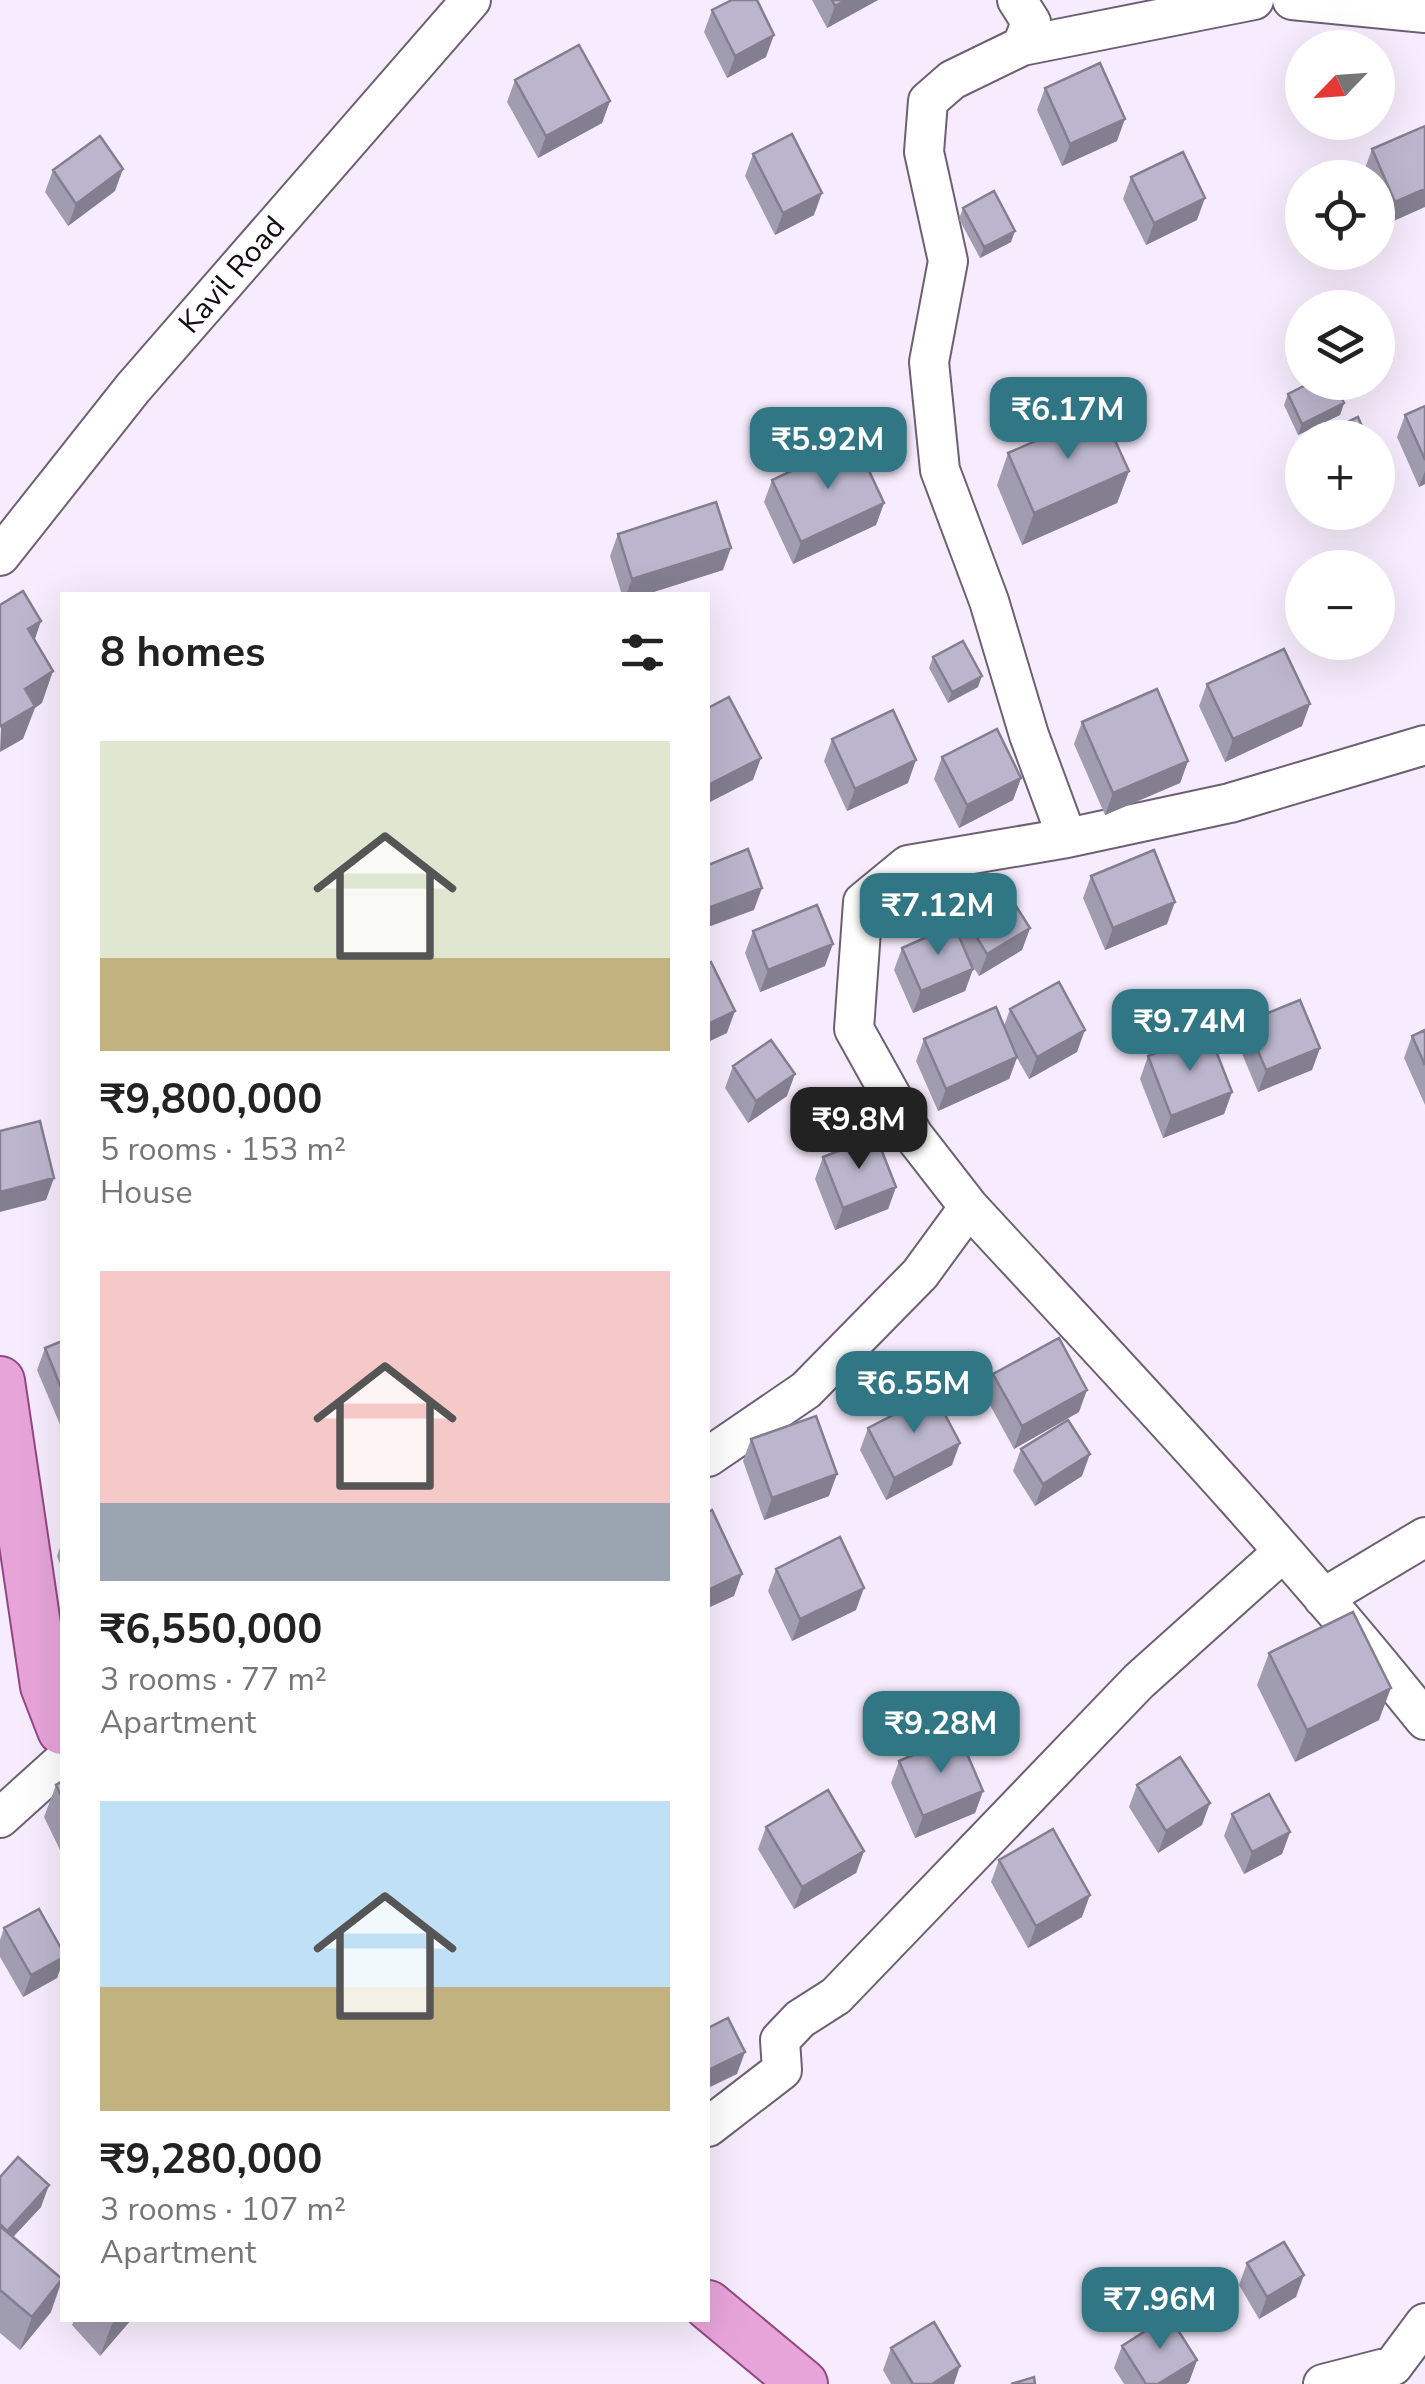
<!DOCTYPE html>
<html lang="en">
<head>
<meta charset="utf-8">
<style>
	body { margin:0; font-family:"Nunito Sans",sans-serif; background:#f2f2f2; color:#222; height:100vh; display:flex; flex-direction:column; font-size:38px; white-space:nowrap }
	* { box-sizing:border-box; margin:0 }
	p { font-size:32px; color:#767676 }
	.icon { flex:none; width:55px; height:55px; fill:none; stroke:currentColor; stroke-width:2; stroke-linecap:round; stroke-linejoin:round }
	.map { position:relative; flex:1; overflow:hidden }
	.details { position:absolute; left:60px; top:592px; width:650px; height:1730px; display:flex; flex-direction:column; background:#fff; border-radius:0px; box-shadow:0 10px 40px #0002 }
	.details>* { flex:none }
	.needle { width:65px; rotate:245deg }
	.fabs { position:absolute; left:1285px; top:30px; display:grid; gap:20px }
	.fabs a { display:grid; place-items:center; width:110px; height:110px; border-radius:50%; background:#fff; box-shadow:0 10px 40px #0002; font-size:50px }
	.price { position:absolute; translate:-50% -85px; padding:0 22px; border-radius:20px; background:#317685; color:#fff; font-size:32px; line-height:65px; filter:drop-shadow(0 2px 5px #0008) }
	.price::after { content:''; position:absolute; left:50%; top:60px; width:30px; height:22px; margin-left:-15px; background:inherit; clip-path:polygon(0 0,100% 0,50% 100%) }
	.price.on { background:#222; color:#fff }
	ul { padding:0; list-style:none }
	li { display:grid; align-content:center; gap:20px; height:530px; padding:0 40px }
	li span { display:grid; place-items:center; height:310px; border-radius:0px; color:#555 }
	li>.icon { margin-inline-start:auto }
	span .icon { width:180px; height:180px; fill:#fffc; stroke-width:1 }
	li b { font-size:42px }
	h2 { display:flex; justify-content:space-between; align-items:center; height:120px; padding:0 40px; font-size:42px }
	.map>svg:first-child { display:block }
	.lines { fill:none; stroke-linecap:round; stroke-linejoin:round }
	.minor-casing { stroke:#6d6072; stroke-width:42 }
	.major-casing { stroke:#924783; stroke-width:52 }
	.minor { stroke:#fff; stroke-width:38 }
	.major { stroke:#e7a4d9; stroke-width:48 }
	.wall { fill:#a19db0 }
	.shaded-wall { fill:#837f90 }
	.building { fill:#bbb6cd; stroke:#837f90; stroke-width:2.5 }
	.labels { text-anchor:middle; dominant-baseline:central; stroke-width:8; stroke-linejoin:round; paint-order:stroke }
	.street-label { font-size:30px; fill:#110c13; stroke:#fefefe }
</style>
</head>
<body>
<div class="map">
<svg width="1425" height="2384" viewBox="0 0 1425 2384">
	<rect width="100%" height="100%" fill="#f7ecfd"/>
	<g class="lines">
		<!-- minor casing -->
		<g class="minor-casing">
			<path id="minor" d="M1017,0L1031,22L1022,46
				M1292,0L1425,13
				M0,556L133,388L471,0
				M1067,838L1230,803L1425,745
				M969,1207C1124,1375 1282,1541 1425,1720
				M708,1457L806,1390L920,1274L969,1207L913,1135L854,1029L863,902L908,865L1067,838L1029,735L989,601L940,470L929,362L948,261L924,152L928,101L952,80L1022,46L1254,0
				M1323,1598L1425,1537
				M0,1818L62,1762
				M708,2127L782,2070L780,2040L800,2019L836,1996L1139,1681L1283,1552
				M1323,2384L1393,2366L1425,2323"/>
		</g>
		<!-- major casing -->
		<g class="major-casing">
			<path id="major" d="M0,1381L45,1686L62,1730
				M708,2305L803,2384"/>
		</g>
		<!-- minor -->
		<use href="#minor" class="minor"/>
		<!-- major -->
		<use href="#major" class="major"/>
	</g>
	<!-- wall -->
	<path class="wall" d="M812,0H878L827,28Z
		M712,10L766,57L727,78L704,32Z
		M515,80L610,101L602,123L538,158L507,102Z
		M1045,88L1117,141L1062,166L1037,110Z
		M1425,126L1387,224L1378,201V178H1367L1364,171L1372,149Z
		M753,154L814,215L775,235L745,176Z
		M53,170L115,191L68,226L45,192Z
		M1131,177L1197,220L1146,245L1123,199Z
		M963,208L1011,242L980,258L959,219Z
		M1288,394L1344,403L1340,415L1298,435L1284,405Z
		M1425,406V484L1419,487L1397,437L1405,415Z
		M1008,453L1129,471L1117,503L1022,545L997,485Z
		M772,480L884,503L876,525L793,564L764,502Z
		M1324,512H1356L1329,525Z
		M618,534L723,570L644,595H622L610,556Z
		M933,657L978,687L948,703L929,668Z
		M1207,684L1302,726L1225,762L1199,706Z
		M1082,722L1188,761L1180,783L1105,815L1074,744Z
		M832,739L908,783L847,811L824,761Z
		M942,757L1021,778L1013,800L959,828L934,779Z
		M1091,876L1167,924L1105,950L1083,898Z
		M965,918L1030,928L1022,950L979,976L968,959L973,969L965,991L913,1013L894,970L902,948L959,936Z
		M753,931L825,966L760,992L745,953Z
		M1010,1009L1077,1052L1029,1079L1017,1058L1009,1079L938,1111L916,1061L924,1039L1004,1026Z
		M1246,1022L1320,1048L1312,1070L1258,1092L1238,1044Z
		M1425,1030V1105L1404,1058L1412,1036Z
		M1148,1056L1232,1092L1224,1114L1163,1138L1140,1079Z
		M733,1066L787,1096L748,1123L725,1088Z
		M823,1157L896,1187L888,1209L835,1230L815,1179Z
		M62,1341V1426L61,1427L37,1370L45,1348Z
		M993,1374L1079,1412L1014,1449L985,1396Z
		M868,1428L952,1465L886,1500L860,1450Z
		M751,1439L829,1496L764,1520L743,1461Z
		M1021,1449L1082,1476L1035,1506L1013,1471Z
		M62,1542V1569L57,1556Z
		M776,1569L856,1610L792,1641L768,1591Z
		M1269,1653L1379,1720L1295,1762L1257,1685Z
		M899,1761L983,1791L975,1813L915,1838L891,1783Z
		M62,1781V1854L44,1817L56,1785Z
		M1137,1785L1202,1825L1158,1853L1129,1807Z
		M1232,1814L1290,1832L1282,1854L1244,1874L1224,1836Z
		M766,1827L864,1851L856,1873L794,1909L758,1849Z
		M999,1860L1082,1917L1028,1948L991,1882Z
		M4,1928L62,1950V1964L57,1978L23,1997L0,1957V1940Z
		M0,2177L41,2207L13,2237L51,2312L20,2350L0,2333Z
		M1247,2263L1296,2297L1259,2319L1239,2285Z
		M74,2320H131L100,2356L72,2325Z
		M1122,2346L1197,2360L1189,2382L1186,2384H1124L1114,2368Z
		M891,2348L954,2384H891L883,2370Z"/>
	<!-- shaded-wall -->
	<path class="shaded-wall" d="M846,0H878L827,28L835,6Z
		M774,35L766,57L727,78L735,56Z
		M610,101L602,123L538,158L546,136Z
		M1125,119L1117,141L1062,166L1070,144Z
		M123,169L115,191L68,226L76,204Z
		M1425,189V207L1387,224L1395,202Z
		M822,193L814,215L775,235L783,213Z
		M1205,198L1197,220L1146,245L1154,223Z
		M1015,231L1011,242L980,258L984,247Z
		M1344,403L1340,415L1298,435L1302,424Z
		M1129,471L1117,503L1022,545L1034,513Z
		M1425,471V484L1419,487Z
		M1387,480L1379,502H1378V484Z
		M884,503L876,525L793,564L801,542Z
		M1334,512H1356L1329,525Z
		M731,548L723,570L644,595H626L632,579Z
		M41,621L30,654L28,629Z
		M53,671L42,703L35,708L23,739L0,752L1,726L25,689Z
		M982,676L978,687L948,703L952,692Z
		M1310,704L1302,726L1225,762L1233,739Z
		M761,758L753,780L708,803V785Z
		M916,760L908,783L847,811L855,789Z
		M1188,761L1180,783L1105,815L1113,793Z
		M1021,778L1013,800L959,828L967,805Z
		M762,888L754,910L708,927V908Z
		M1175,902L1167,924L1105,950L1113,928Z
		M1030,928L1022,950L979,976L987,954Z
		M833,944L825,966L760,992L768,970Z
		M973,969L965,991L913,1013L921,991Z
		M735,1011L727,1033L708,1042V1024Z
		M1085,1030L1077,1052L1029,1079L1037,1057Z
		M1320,1048L1312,1070L1258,1092L1266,1070Z
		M1017,1057L1009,1079L938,1111L946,1089Z
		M795,1074L787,1096L748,1123L756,1101Z
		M1232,1092L1224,1114L1163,1138L1171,1116Z
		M54,1178L46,1200L0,1212V1192Z
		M896,1187L888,1209L835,1230L843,1208Z
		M1087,1390L1079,1412L1014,1449L1022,1426Z
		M960,1443L952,1465L886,1500L894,1478Z
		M1090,1454L1082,1476L1035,1506L1043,1484Z
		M837,1474L829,1496L764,1520L772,1498Z
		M742,1574L734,1596L708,1608V1590Z
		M864,1588L856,1610L792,1641L800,1619Z
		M1391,1688L1379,1720L1295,1762L1307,1730Z
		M983,1791L975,1813L915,1838L923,1816Z
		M1210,1803L1202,1825L1158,1853L1166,1831Z
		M1290,1832L1282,1854L1244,1874L1252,1852Z
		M864,1851L856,1873L794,1909L802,1887Z
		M1090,1895L1082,1917L1028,1948L1036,1926Z
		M62,1958V1964L57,1978L23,1997L31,1975Z
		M745,2052L737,2074L708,2088V2070Z
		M49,2185L41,2207L0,2251L7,2231Z
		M1304,2275L1296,2297L1259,2319L1267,2297Z
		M62,2280L51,2312L20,2350L32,2317Z
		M115,2320H131L100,2356L112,2324Z
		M1197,2360L1189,2382L1186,2384H1158Z
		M960,2366L954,2384H932Z"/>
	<!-- building -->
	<path class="building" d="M732,0H757L774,35L735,56L712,10Z
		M832,0H846L835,6Z
		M579,45L610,101L546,136L515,80Z
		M1100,63L1125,119L1070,144L1045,88Z
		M1425,126V189L1395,202L1372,149Z
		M792,134L822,193L783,213L753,154Z
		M100,136L123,169L76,204L53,170Z
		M1183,152L1205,198L1154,223L1131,177Z
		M994,191L1015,231L984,247L963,208Z
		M1312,382H1334L1344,403L1302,424L1288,394Z
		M1425,406V460L1405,415Z
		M1102,412L1129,471L1034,513L1008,453Z
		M1358,417L1367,438H1313Z
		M855,441L884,503L801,542L772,480Z
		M1378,459L1387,480L1378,484Z
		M716,502L731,548L632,579L618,534Z
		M23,591L41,621L28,629L53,671L25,689L35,706L1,726L0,724V605Z
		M963,641L982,676L952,692L933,657Z
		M1284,649L1310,704L1233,739L1207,684Z
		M1157,689L1188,761L1113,793L1082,722Z
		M729,697L761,758L708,785V708Z
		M893,710L916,760L855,789L832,739Z
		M997,729L1021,778L967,805L942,757Z
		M748,849L762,888L708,908V865Z
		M1154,850L1175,902L1113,928L1091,876Z
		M1007,892L1030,928L987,954L965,918Z
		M817,905L833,944L768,970L753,931Z
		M954,925L973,969L921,991L902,948Z
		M711,962L735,1011L708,1024V963Z
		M1059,982L1085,1030L1037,1057L1010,1009Z
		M1300,1000L1320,1048L1266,1070L1246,1022Z
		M996,1007L1017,1057L946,1089L924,1039Z
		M1425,1030V1065L1412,1036Z
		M1209,1033L1232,1092L1171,1116L1148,1056Z
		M771,1040L795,1074L756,1101L733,1066Z
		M40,1121L54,1178L0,1192V1131Z
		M876,1136L896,1187L843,1208L823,1157Z
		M1059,1338L1087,1390L1022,1426L993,1374Z
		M62,1341V1390L45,1348Z
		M934,1394L960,1443L894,1478L868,1428Z
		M816,1416L837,1474L772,1498L751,1439Z
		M1068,1420L1090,1454L1043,1484L1021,1449Z
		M712,1510L742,1574L708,1590V1512Z
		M840,1537L864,1588L800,1619L776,1569Z
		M1353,1612L1391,1688L1307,1730L1269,1653Z
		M959,1735L983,1791L923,1816L899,1761Z
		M1180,1757L1210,1803L1166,1831L1137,1785Z
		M62,1781V1798L56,1785Z
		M828,1790L864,1851L802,1887L766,1827Z
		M1269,1794L1290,1832L1252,1852L1232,1814Z
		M1053,1829L1090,1895L1036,1926L999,1860Z
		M39,1909L62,1950V1958L31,1975L4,1928Z
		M728,2018L745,2052L708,2070V2028Z
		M18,2157L49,2185L7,2231L0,2224V2177Z
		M0,2226L62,2279L32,2317L0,2290Z
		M1284,2242L1304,2275L1267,2297L1247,2263Z
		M1169,2316L1197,2360L1158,2384H1146L1122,2346Z
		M934,2322L960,2366L932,2384H913L891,2348Z
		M1034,2377L1035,2384H1011Z"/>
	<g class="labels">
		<!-- street labels -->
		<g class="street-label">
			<text transform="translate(232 275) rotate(-49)">Kavil Road</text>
		</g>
	</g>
</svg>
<div class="fabs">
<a><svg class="needle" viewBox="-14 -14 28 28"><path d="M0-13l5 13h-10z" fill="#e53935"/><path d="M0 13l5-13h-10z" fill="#767676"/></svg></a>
<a><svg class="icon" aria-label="locate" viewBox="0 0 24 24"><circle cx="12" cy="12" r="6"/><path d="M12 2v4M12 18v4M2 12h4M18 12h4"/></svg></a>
<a><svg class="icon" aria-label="layers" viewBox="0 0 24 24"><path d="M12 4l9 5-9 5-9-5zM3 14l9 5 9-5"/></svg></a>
<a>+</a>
<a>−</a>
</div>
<b class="price" style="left:1068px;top:462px">₹6.17M</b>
<b class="price" style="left:828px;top:492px">₹5.92M</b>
<b class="price" style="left:938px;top:958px">₹7.12M</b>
<b class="price" style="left:1190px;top:1074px">₹9.74M</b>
<b class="price on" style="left:859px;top:1172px">₹9.8M</b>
<b class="price" style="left:914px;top:1436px">₹6.55M</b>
<b class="price" style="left:941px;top:1776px">₹9.28M</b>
<b class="price" style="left:1160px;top:2352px">₹7.96M</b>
<section class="details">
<h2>8 homes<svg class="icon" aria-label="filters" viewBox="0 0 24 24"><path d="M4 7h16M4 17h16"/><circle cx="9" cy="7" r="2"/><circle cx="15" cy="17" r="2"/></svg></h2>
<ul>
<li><span style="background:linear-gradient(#dfe7d0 70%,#c2b280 0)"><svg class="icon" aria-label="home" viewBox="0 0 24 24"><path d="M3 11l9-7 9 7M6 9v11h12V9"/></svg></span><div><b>₹9,800,000</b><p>5 rooms · 153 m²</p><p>House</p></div></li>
<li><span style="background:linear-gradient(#f6c9c9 75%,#9aa5b1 0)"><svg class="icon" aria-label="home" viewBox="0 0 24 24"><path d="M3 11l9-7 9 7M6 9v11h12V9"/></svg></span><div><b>₹6,550,000</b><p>3 rooms · 77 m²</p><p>Apartment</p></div></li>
<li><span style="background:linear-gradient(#bfe0f5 60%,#c2b280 0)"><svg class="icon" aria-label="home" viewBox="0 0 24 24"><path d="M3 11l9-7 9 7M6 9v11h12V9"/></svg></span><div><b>₹9,280,000</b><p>3 rooms · 107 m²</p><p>Apartment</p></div></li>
</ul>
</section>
</div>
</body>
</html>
